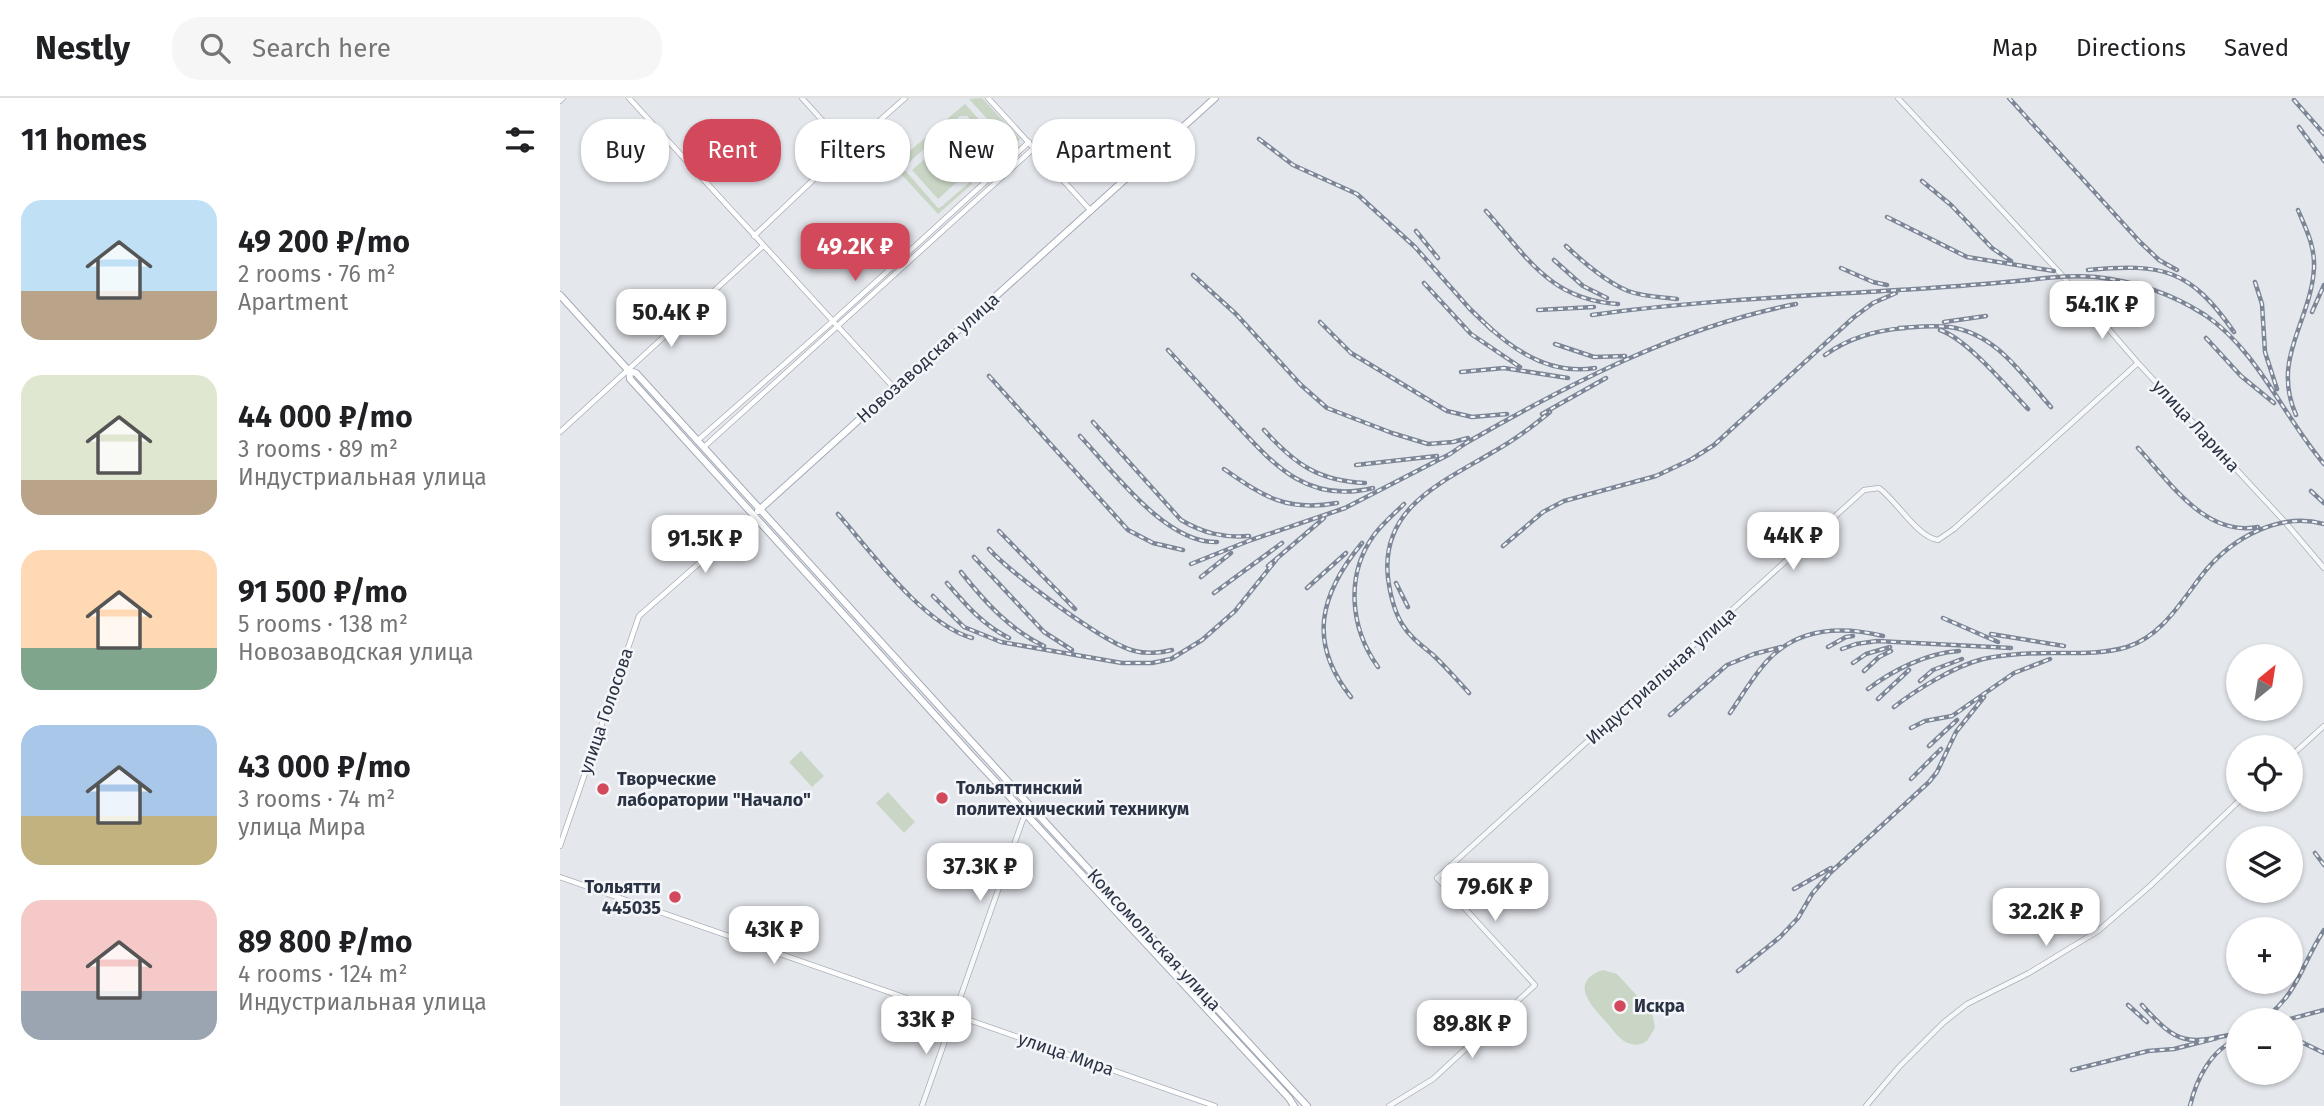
<!DOCTYPE html>
<html lang="en">
<head>
<meta charset="utf-8">
<style>
	body { margin:0; font-family:"Fira Sans",sans-serif; background:#f6f6f6; color:#202124; height:100vh; display:flex; flex-direction:column; font-size:26px; white-space:nowrap }
	* { box-sizing:border-box; margin:0 }
	p { font-size:23px; color:#757577 }
	.icon { flex:none; width:38px; height:38px; fill:none; stroke:currentColor; stroke-width:2; stroke-linecap:round; stroke-linejoin:round }
	.map { position:relative; flex:1; overflow:hidden }
	.details { display:flex; flex-direction:column; background:#fff; width:560px }
	.details>* { flex:none }
	.hud { position:absolute; left:21px; top:21px; width:665px; height:63px; display:flex; gap:14px }
	.needle { width:46px; rotate:30deg }
	.tools { position:absolute; left:1666px; top:546px; display:grid; gap:14px }
	.tools a { display:grid; place-items:center; width:77px; height:77px; border-radius:50%; background:#fff; box-shadow:0 2px 5px #0004; font-size:35px }
	.price { position:absolute; translate:-50% -60px; padding:0 16px; border-radius:14px; background:#fff; color:#222; font-size:23px; line-height:46px; filter:drop-shadow(0 2px 4px #0008) }
	.price::after { content:''; position:absolute; left:50%; top:42px; width:21px; height:16px; margin-left:-10px; background:inherit; clip-path:polygon(0 0,100% 0,50% 100%) }
	.price.selected { background:#d1495b; color:#fff }
	ul { padding:0; list-style:none }
	li { display:flex; align-items:center; gap:21px; height:175px; padding:0 21px }
	li span { display:grid; place-items:center; flex:none; width:196px; height:140px; border-radius:21px; color:#555 }
	li>.icon { margin-inline-start:auto }
	span .icon { width:84px; height:84px; fill:#fffc; stroke-width:1 }
	li b { font-size:30px }
	h2 { display:flex; justify-content:space-between; align-items:center; height:84px; padding:0 21px; font-size:30px }
	.pill { padding:0 24px; border-radius:28px; background:#fff; box-shadow:0 2px 5px #0004; font-size:24px; line-height:63px }
	.pill.selected { background:#d1495b; color:#fff }
	header { display:flex; align-items:center; gap:42px; box-sizing:border-box; height:98px; padding:0 35px; background:#fff; border-bottom:2px solid #e0e0e0 }
	header strong { font-size:33px }
	nav { display:flex; gap:38px; margin-inline-start:auto; font-size:24px }
	.search { width:490px; height:63px; background:#f6f6f6; display:flex; align-items:center; gap:18px; box-sizing:border-box; padding:0 24px; border-radius:28px; color:#757577; font-size:26px }
	main { display:flex; flex:1; min-height:0 }
	.map>svg:first-child { display:block }
	.green { fill:#c9d6c5 }
	.lines { fill:none; stroke-linecap:round; stroke-linejoin:round }
	.tertiary-casing { stroke:#a9aeb7; stroke-width:6 }
	.secondary-casing { stroke:#a9aeb7; stroke-width:6 }
	.primary-casing { stroke:#a3abb8; stroke-width:8 }
	.tertiary { stroke:#f7f8fa; stroke-width:4.5 }
	.secondary { stroke:#fff; stroke-width:4.5 }
	.primary { stroke:#fff; stroke-width:6 }
	.rail-casing { stroke:#7d8696; stroke-width:4.5 }
	.rail { stroke:#f4f6f9; stroke-width:2; stroke-dasharray:5; stroke-linecap:butt }
	.poi-dot { fill:#d1495b; stroke:#f4f6f9; stroke-width:2.5 }
	.labels { text-anchor:middle; dominant-baseline:central; stroke-width:5; stroke-linejoin:round; paint-order:stroke }
	.street-label { font-size:18px; fill:#2b3445; stroke:#f4f6f9 }
	.poi-label { font-size:18px; font-weight:bold; fill:#2b3445; stroke:#f4f6f9; text-anchor:start }
</style>
</head>
<body>
<header>
<strong>Nestly</strong>
<div class="search"><svg class="icon" aria-label="search" viewBox="0 0 24 24"><circle cx="10" cy="10" r="6"/><path d="M15 15l6 6"/></svg>Search here</div>
<nav><a>Map</a><a>Directions</a><a>Saved</a></nav>
</header>
<main>
<section class="details">
<h2>11 homes<svg class="icon" aria-label="filters" viewBox="0 0 24 24"><path d="M4 7h16M4 17h16"/><circle cx="9" cy="7" r="2"/><circle cx="15" cy="17" r="2"/></svg></h2>
<ul>
<li><span style="background:linear-gradient(#bfe0f5 65%,#b9a48a 0)"><svg class="icon" aria-label="home" viewBox="0 0 24 24"><path d="M3 11l9-7 9 7M6 9v11h12V9"/></svg></span><div><b>49 200 ₽/mo</b><p>2 rooms · 76 m²</p><p>Apartment</p></div></li>
<li><span style="background:linear-gradient(#dfe7d0 75%,#b9a48a 0)"><svg class="icon" aria-label="home" viewBox="0 0 24 24"><path d="M3 11l9-7 9 7M6 9v11h12V9"/></svg></span><div><b>44 000 ₽/mo</b><p>3 rooms · 89 m²</p><p>Индустриальная улица</p></div></li>
<li><span style="background:linear-gradient(#ffd9b3 70%,#7fa58c 0)"><svg class="icon" aria-label="home" viewBox="0 0 24 24"><path d="M3 11l9-7 9 7M6 9v11h12V9"/></svg></span><div><b>91 500 ₽/mo</b><p>5 rooms · 138 m²</p><p>Новозаводская улица</p></div></li>
<li><span style="background:linear-gradient(#a9c7e8 65%,#c2b280 0)"><svg class="icon" aria-label="home" viewBox="0 0 24 24"><path d="M3 11l9-7 9 7M6 9v11h12V9"/></svg></span><div><b>43 000 ₽/mo</b><p>3 rooms · 74 m²</p><p>улица Мира</p></div></li>
<li><span style="background:linear-gradient(#f6c9c9 65%,#9aa5b1 0)"><svg class="icon" aria-label="home" viewBox="0 0 24 24"><path d="M3 11l9-7 9 7M6 9v11h12V9"/></svg></span><div><b>89 800 ₽/mo</b><p>4 rooms · 124 m²</p><p>Индустриальная улица</p></div></li>
</ul>
</section>
<div class="map">
<svg width="1764" height="1008" viewBox="0 0 1764 1008">
	<rect width="100%" height="100%" fill="#e4e7ec"/>
	<!-- green -->
	<path class="green" d="M422,0L460,41L452,48L409,1Z
		M405,6L449,54L434,68L450,56L432,73L425,71L439,59V53L407,18H400L343,70L378,110L381,109L411,83L412,86L378,116L341,76C338,59 355,49 366,39L374,40L373,34L381,27L388,28L387,21Z
		M404,26L429,55L378,101L352,72Z
		M180,34L191,45L175,60L164,48Z
		M241,653L264,678L252,689L229,664Z
		M328,694L355,724L344,735L316,705Z
		M1043,872L1057,876L1092,914L1095,930L1087,943C1082,946 1077,948 1071,946C1060,944 1053,931 1046,924C1031,907 1008,884 1043,872Z"/>
	<g class="lines">
		<!-- tertiary casing -->
		<g class="tertiary-casing">
			<path id="tertiary" d="M242,0L288,51
				M1338,0L1499,174L1578,265L1725,424L1764,470
				M0,3L3,0
				M1731,658L1764,628
				M362,1008L462,724L466,715L472,710
				M829,1008L873,981L975,887L877,780L1304,392L1319,390C1337,403 1357,439 1378,442L1394,431L1578,265
				M1306,1008L1339,969L1383,925L1407,906L1469,875L1538,833L1590,788L1680,702"/>
		</g>
		<!-- secondary casing -->
		<g class="secondary-casing">
			<path id="secondary" d="M69,0L335,291
				M428,0L531,113
				M194,138L253,82L345,0
				M0,334L203,148
				M137,343L273,223L469,44
				M144,349L474,50
				M0,748L79,518L194,417
				M0,779L655,1008"/>
		</g>
		<!-- primary casing -->
		<g class="primary-casing">
			<path id="primary" d="M0,197L69,273L76,275L472,710L747,1008
				M69,273L70,281L412,658L729,1000L734,1008
				M198,413L655,0"/>
		</g>
		<!-- tertiary -->
		<use href="#tertiary" class="tertiary"/>
		<!-- secondary -->
		<use href="#secondary" class="secondary"/>
		<!-- primary -->
		<use href="#primary" class="primary"/>
		<!-- rail casing -->
		<g class="rail-casing">
			<path id="rail" d="M1449,0L1580,144L1599,162L1617,172
				M1734,2L1764,36
				M1739,29L1764,63
				M699,41L733,67L797,96L855,149L910,211L932,232
				M1362,83L1391,107L1432,150L1451,163
				M926,113C967,159 990,202 1058,206
				M1327,119L1407,159L1494,173
				M856,133L878,160
				M1006,148C1023,164 1046,184 1068,193C1084,199 1101,199 1117,201
				M994,162L1023,188L1047,200
				M1281,170L1313,184L1327,187
				M1528,172C1603,165 1630,171 1674,234
				M633,177L676,216L741,287L767,310L832,335L868,346L893,344L908,340
				M1695,184L1702,206L1705,254L1717,291
				M864,185L911,236L960,269
				M978,212L1034,209
				M1752,214L1764,187
				M1032,217C1139,202 1248,198 1355,191C1385,189 1416,187 1446,184C1475,182 1507,176 1536,179C1575,183 1612,196 1645,217C1698,253 1723,318 1764,366
				M760,224L791,255L887,313L912,319L947,316
				M1384,224L1426,218
				M926,226C956,255 992,277 1035,270
				M1339,230C1355,229 1373,227 1389,229C1436,235 1462,277 1491,309
				M1380,232C1407,241 1448,290 1468,311
				M1646,240L1681,278L1714,305
				M995,246L1034,259L1065,258
				M608,252C630,276 651,299 673,323C714,367 747,406 813,390
				M1265,257C1290,239 1316,232 1346,230
				M901,274L944,270L1008,280
				M429,278L568,432L593,445L623,452
				M982,316L1046,280
				M1736,317C1711,260 1751,224 1754,170C1755,148 1746,131 1738,112
				M533,324L621,422C643,435 663,440 689,438
				M704,332C735,366 758,383 805,385
				M520,338C553,373 606,446 657,444
				M1578,350C1610,384 1645,439 1698,429
				M796,367L877,358
				M664,371C704,399 727,414 777,405
				M1751,393L1764,405
				M278,416C312,455 363,526 412,540
				M439,433L515,511
				M943,448L983,414L1004,403L1096,378L1132,361L1154,347L1293,220L1313,205L1336,195
				M429,451C449,474 546,547 575,553C586,556 601,555 612,552
				M414,459L484,534L512,552
				M631,466L691,442L785,410L890,356L906,345C1009,286 1118,229 1236,206
				M708,468L764,420
				M401,474C424,503 450,532 484,548
				M641,479L671,455
				M387,485C406,507 423,527 449,540
				M836,485L848,509
				M747,490L786,455
				M654,495L722,445
				M373,498L404,529L441,544L562,565H592L611,561L642,542L675,513L716,462
				M1383,520L1438,544
				M1431,536L1504,548
				M1268,549L1286,539L1293,538
				M1282,551L1296,546L1317,543L1451,550
				M1293,565L1306,556L1330,549
				M818,569C790,530 785,477 814,437C823,425 834,416 844,406
				M1304,573L1319,559L1331,553
				M1360,583L1373,572L1402,561
				M1308,591C1333,572 1367,555 1399,553
				M909,595C897,582 885,568 872,556C861,547 849,538 842,526C834,513 830,495 828,480C820,409 883,384 933,354C953,343 972,329 990,314
				M791,599C747,544 760,496 802,445
				M1318,601L1349,572
				M1334,609C1357,591 1395,568 1423,561C1446,556 1470,555 1492,555C1516,555 1544,556 1567,549C1604,537 1623,500 1646,472C1674,439 1720,414 1764,426
				M1170,615C1182,598 1193,578 1208,562C1239,529 1282,528 1323,538
				M1110,617L1167,567L1194,556L1221,549
				M1351,630L1365,623L1392,618L1454,575L1490,561
				M1369,648L1397,622
				M1351,681L1381,651
				M1755,755L1764,767
				M1234,791L1271,770
				M1178,873L1220,839L1238,820L1252,796L1270,775L1369,684L1377,674L1396,634L1424,599
				M1568,907L1587,924
				M1582,907C1618,947 1626,947 1678,935
				M1703,922C1739,895 1741,867 1764,832
				M1726,922L1764,912
				M1731,939L1764,955
				M1512,972L1588,953L1614,951L1657,940
				M1630,1008C1636,982 1651,951 1678,941"/>
		</g>
		<!-- rail -->
		<use href="#rail" class="rail"/>
	</g>
	<!-- markers -->
	<g class="poi-dot">
		<circle cx="43" cy="691" r="7"/>
		<circle cx="382" cy="700" r="7"/>
		<circle cx="115" cy="799" r="7"/>
		<circle cx="1060" cy="908" r="7"/>
	</g>
	<g class="labels">
		<!-- street labels -->
		<g class="street-label">
			<text transform="translate(368 260) rotate(-42)">Новозаводская улица</text>
			<text transform="translate(1636 328) rotate(47)">улица Ларина</text>
			<text transform="translate(1101 578) rotate(-42)">Индустриальная улица</text>
			<text transform="translate(46 613) rotate(-71)">улица Голосова</text>
			<text transform="translate(594 842) rotate(47)">Комсомольская улица</text>
			<text transform="translate(506 956) rotate(19)">улица Мира</text>
		</g>
		<!-- poi labels -->
		<g class="poi-label">
			<text x="57" y="681">Творческие<tspan x="57" dy="21">лаборатории "Начало"</tspan></text>
			<text x="396" y="690">Тольяттинский<tspan x="396" dy="21">политехнический техникум</tspan></text>
			<text x="101" y="789" text-anchor="end">Тольятти<tspan x="101" dy="21">445035</tspan></text>
			<text x="1074" y="908">Искра</text>
		</g>
	</g>
</svg>
<div class="tools">
<a><svg class="needle" viewBox="-14 -14 28 28"><path d="M0-13l5 13h-10z" fill="#e53935"/><path d="M0 13l5-13h-10z" fill="#757577"/></svg></a>
<a><svg class="icon" aria-label="locate" viewBox="0 0 24 24"><circle cx="12" cy="12" r="6"/><path d="M12 2v4M12 18v4M2 12h4M18 12h4"/></svg></a>
<a><svg class="icon" aria-label="layers" viewBox="0 0 24 24"><path d="M12 4l9 5-9 5-9-5zM3 14l9 5 9-5"/></svg></a>
<a>+</a>
<a>−</a>
</div>
<b class="price selected" style="left:295px;top:185px">49.2K ₽</b>
<b class="price" style="left:1542px;top:243px">54.1K ₽</b>
<b class="price" style="left:111px;top:251px">50.4K ₽</b>
<b class="price" style="left:1233px;top:474px">44K ₽</b>
<b class="price" style="left:145px;top:477px">91.5K ₽</b>
<b class="price" style="left:420px;top:805px">37.3K ₽</b>
<b class="price" style="left:935px;top:825px">79.6K ₽</b>
<b class="price" style="left:1486px;top:850px">32.2K ₽</b>
<b class="price" style="left:214px;top:868px">43K ₽</b>
<b class="price" style="left:366px;top:958px">33K ₽</b>
<b class="price" style="left:912px;top:962px">89.8K ₽</b>
<div class="hud">
<a class="pill">Buy</a>
<a class="pill selected">Rent</a>
<a class="pill">Filters</a>
<a class="pill">New</a>
<a class="pill">Apartment</a>
</div>
</div>
</main>
</body>
</html>
